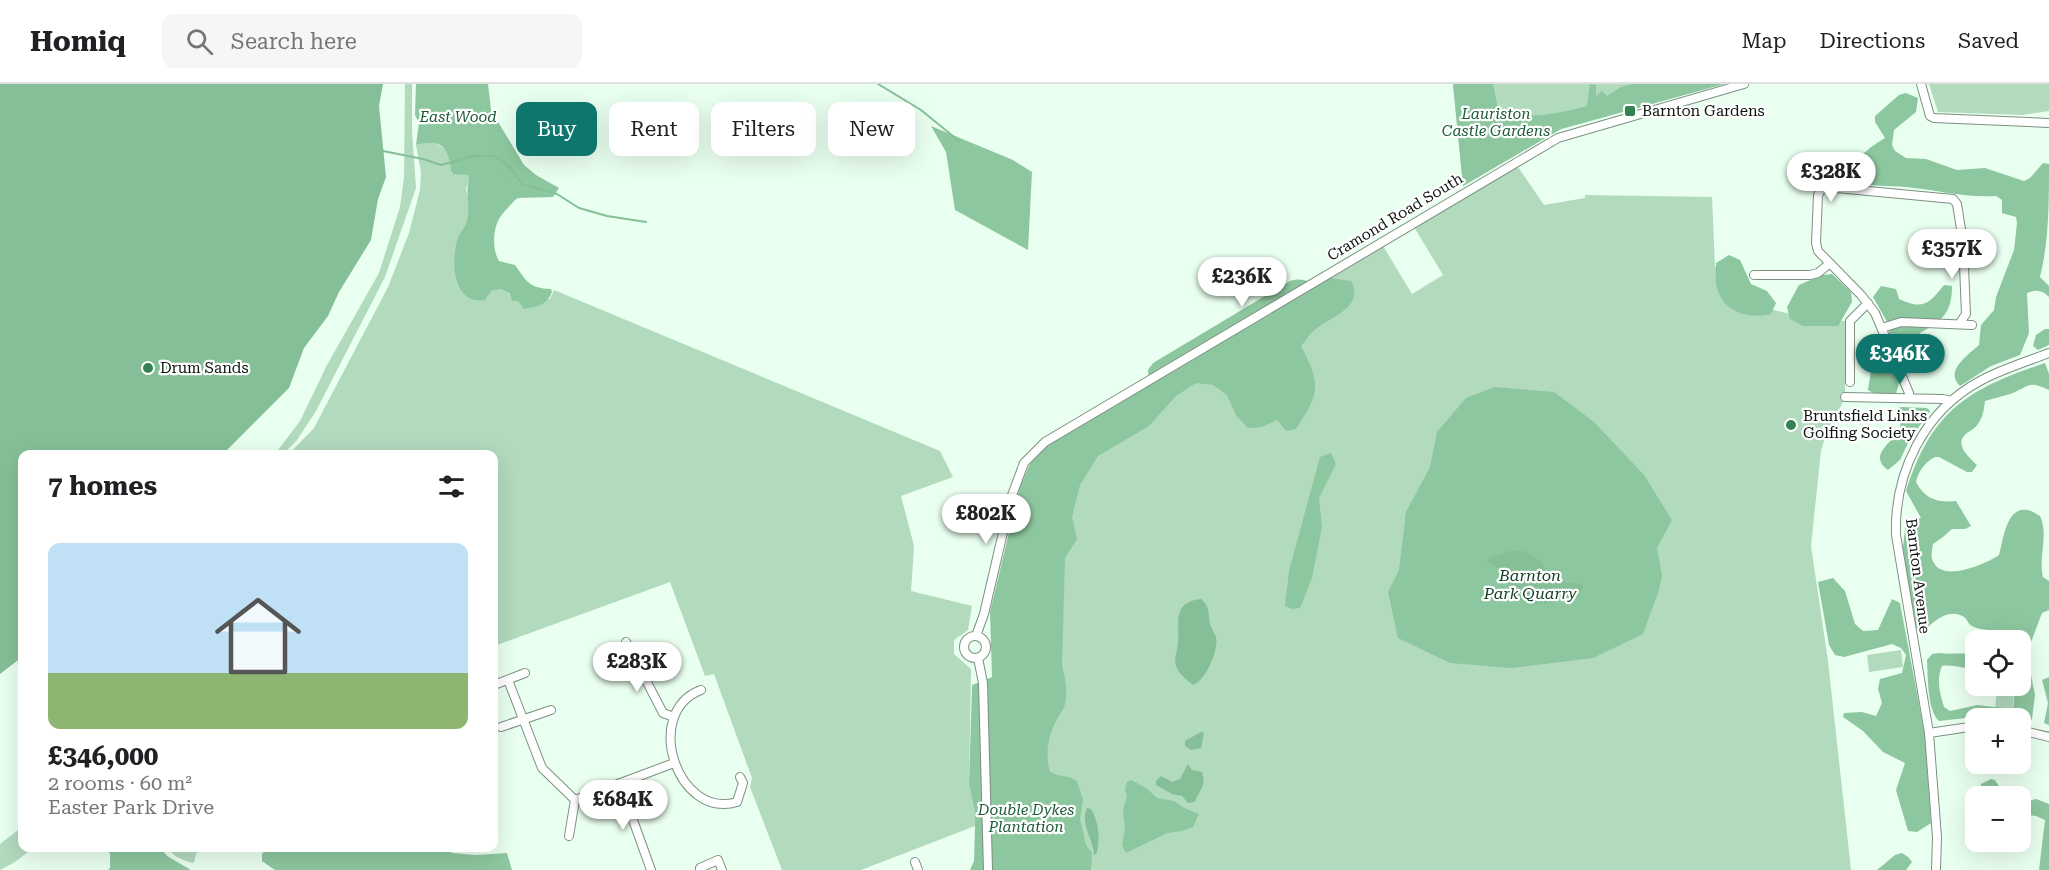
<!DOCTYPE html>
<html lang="en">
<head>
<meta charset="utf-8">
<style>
	body { margin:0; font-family:"Roboto Serif",serif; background:#f6f6f6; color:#202124; height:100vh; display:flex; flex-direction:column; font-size:22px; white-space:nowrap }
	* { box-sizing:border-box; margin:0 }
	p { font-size:20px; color:#757577 }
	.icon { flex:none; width:33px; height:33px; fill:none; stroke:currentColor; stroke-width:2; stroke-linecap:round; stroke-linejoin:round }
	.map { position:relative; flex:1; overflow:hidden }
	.sheet { position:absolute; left:18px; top:366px; width:480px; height:402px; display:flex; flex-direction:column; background:#fff; border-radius:12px; box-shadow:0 6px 24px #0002 }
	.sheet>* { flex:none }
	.hud { position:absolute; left:516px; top:18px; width:570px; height:54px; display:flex; gap:12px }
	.fabs { position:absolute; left:1965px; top:546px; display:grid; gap:12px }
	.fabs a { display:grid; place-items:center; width:66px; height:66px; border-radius:12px; background:#fff; box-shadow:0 6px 24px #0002; font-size:30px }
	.price { position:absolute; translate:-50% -51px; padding:0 14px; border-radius:21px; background:#fff; color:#222; font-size:20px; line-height:39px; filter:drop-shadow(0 2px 3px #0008) }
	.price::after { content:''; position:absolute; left:50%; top:36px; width:18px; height:14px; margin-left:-9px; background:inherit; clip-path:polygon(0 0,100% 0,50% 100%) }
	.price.active { background:#0f766e; color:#fff }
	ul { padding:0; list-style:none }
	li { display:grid; align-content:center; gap:12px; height:318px; padding:0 30px }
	li span { display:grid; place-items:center; height:186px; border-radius:12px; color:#555 }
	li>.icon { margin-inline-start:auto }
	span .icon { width:108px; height:108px; fill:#fffc; stroke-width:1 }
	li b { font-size:26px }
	h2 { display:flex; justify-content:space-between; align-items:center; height:72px; padding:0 30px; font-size:26px }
	.chip { padding:0 21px; border-radius:12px; background:#fff; box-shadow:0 6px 24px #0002; font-size:21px; line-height:54px }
	.chip.active { background:#0f766e; color:#fff }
	header { display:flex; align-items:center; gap:36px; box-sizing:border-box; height:84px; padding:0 30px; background:#fff; border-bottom:2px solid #e0e0e0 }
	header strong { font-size:28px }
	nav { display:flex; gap:33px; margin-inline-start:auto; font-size:21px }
	.search { width:420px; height:54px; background:#f6f6f6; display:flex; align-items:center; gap:15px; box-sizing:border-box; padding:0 21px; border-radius:12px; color:#757577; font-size:22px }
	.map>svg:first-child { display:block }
	.green { fill:#b2dabd }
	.forest { fill:#8dc79f }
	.water { fill:#85bf97 }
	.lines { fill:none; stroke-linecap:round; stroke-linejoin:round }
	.stream { stroke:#85bf97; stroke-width:2 }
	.minor-casing { stroke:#7d9082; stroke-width:10 }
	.minor { stroke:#fff; stroke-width:8 }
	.poi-dot { fill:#348252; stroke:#fff; stroke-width:2 }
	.labels { text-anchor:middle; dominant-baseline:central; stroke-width:4.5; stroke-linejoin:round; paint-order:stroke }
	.poi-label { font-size:15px; fill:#0c130e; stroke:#fff; text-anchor:start }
	.park-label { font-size:15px; font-style:italic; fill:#1a5b35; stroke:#fff }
	.street-label { font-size:15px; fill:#0c130e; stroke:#fff }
	.water-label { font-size:16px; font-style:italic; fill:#123e24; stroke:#fff }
</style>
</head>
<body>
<header>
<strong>Homiq</strong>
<div class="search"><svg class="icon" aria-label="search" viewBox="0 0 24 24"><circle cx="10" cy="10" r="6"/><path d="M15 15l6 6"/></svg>Search here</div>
<nav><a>Map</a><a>Directions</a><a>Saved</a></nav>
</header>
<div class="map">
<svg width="2049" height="786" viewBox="0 0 2049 786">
	<rect width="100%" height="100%" fill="#e9ffef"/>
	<!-- green -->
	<path class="green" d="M405,0H412V47L416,104L385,193L316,327L297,356L283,370H275L300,337L327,281L379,189L400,123L404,93Z
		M1453,0H1724L1561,45L1463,102Z
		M1929,0H2049V27L2022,31L1938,28Z
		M430,57C449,65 449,67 451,87L468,91L469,95L466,105L470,120L467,138L458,155L491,207L501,205L518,216L550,215L554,206L940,367L953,393L901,412L914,462L911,507L972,522L968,546L954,556V570L971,585L969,701L975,728V742L861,786H782L750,703L752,694L714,590L705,592L670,498L494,562V370H289L314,344L388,203L409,149L420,106L421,88L416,61Z
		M1518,83L1544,121L1585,114V111L1712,113L1715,182L1742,218L1806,234L1845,237V309L1843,318L1827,348L1821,366L1811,462L1828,577L1851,786H1074L1035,698L1033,371L1383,162L1412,210L1443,191L1414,143Z
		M1901,566L1903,583L1869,588L1867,571Z
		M1997,602H2015L2012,627L1995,625Z
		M22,743V764H33L15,778L0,786V760Z
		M169,764H198L194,778L192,779C184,776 172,773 169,764Z"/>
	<!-- forest -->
	<path class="forest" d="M416,0H488L491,26L524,81L536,91L559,104L553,113L518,114L515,116C510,122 503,128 499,135C493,146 492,166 499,177L515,181C527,198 529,204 551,205L552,208C547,221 537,223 524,225L518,217H512L510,210L501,205L491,207L485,216C453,221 451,179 457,157C459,149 466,143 467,136C471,121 465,109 469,95L468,91L454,90L451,87C449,63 441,54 416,61L419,39L415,31Z
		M1453,0H1493L1498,24C1503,26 1510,29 1516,30C1535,35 1568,27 1587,22L1590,0L1596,1V12L1602,7L1607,12L1621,3L1632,0H1724L1561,45L1463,102Z
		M1906,9L1918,14L1916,28L1894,46L1892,61L1895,67L1906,74L1926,75L1957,86L1985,84L2024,97L2030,94L2043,79L2049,80C2049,118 2049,157 2040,193L2049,202V213C2042,206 2037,205 2027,209L2029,249L2020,271L1991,282L1960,302C1944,287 1968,271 1979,261L1981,241L1994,226L1996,213L2014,166L2017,139L2016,133L2002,129V116L1996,112C1965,114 1937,106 1906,103C1887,101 1873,104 1855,96C1848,78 1870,63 1885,54L1875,38V32L1899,11Z
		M931,42L1013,76L1032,88L1028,166L955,126L946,68Z
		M1729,171L1740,176L1751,200L1767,207L1776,219L1771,230C1749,235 1724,229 1717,204C1715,197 1716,186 1716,179Z
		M1832,190L1851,208L1852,218L1838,242H1803L1790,235L1787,223L1799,201L1822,191Z
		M1331,194L1351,197C1365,222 1332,233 1317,244C1311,248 1306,256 1301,262C1321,301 1320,308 1296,345L1286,347L1277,336L1262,343L1248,344L1236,331L1227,311L1213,301L1196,299L1176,312L1149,342L1098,372L1080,401L1072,433L1077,455L1065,474L1062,581C1065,593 1068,607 1065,620C1064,626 1059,631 1056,637C1048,652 1045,672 1050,688C1059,693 1068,691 1077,697L1083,716L1080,735L1086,761L1092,769L1091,786H970L974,777L975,742V728L969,701L972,601L992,593L990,528L1020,402L1034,371L1058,354L1149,297L1148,286L1153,279L1290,197C1311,191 1309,207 1331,194Z
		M1944,201L1952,202C1952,228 1943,237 1920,249L1919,281L1903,283L1896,310L1873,309L1868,306L1873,273L1891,245L1873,213L1881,202L1896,205L1899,215C1923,226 1929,220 1944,201Z
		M2045,245H2049V261L2038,266L2033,262L2036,251Z
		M2045,279L2049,290V306C2029,297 2031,301 2013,309C2005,312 1994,314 1985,317C1984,325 1983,333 1978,340C1974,346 1968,347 1964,352C1955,362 1971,375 1977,381L1972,388H1967L1939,373H1935C1925,378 1918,388 1916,398C1925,415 1937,419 1956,417L1971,442L1965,445H1952L1943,453L1933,460C1932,467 1930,473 1934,479C1944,498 1986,480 1999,471C2003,458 2006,422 2027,426C2031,426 2036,430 2040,432C2049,451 2038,473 2043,493L2049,497V526L2042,529L2028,566L2021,574L2020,556H1989L1988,546C1984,545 1978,545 1974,543C1968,541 1968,536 1964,533C1949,524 1935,536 1925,546L1916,544L1912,534L1903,463L1906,436L1921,434L1906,407C1932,326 1968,305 2045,279Z
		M1495,303L1554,308L1594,338L1644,391L1672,436L1657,464L1662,492L1658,509L1643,550L1593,574L1511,584L1450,579L1398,554L1388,508L1399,486L1406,428L1430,383L1437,348L1466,314Z
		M1901,323L1927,324L1930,327L1909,357L1900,376L1888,386C1866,370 1896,357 1900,344C1901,337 1900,331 1898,324Z
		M1331,369L1336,380L1319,414L1322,443L1312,494L1300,524L1292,525L1285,522L1289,487L1320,373Z
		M1833,494L1845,507L1855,540L1863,547L1878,546L1892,515L1900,519L1925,652L1931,739L1917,748L1908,747L1896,706L1905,679L1883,668L1863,647L1843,633L1844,629L1862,628L1876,632L1882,619L1878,605L1880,595L1902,589L1906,571L1901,564L1892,560L1844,573L1835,571L1829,561L1818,498Z
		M1939,569C1952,571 1964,568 1975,571V585C1964,585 1952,580 1942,582C1936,596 1940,609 1944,623L1950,627L1977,621L2013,625L2015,602H2020L2021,589L2023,587L2031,591L2035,611L2032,635L2028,640L2021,638L2020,634L1975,633L1939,637C1927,626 1928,592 1927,576L1932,570Z
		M2049,593V641L2044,639L2048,619L2042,596Z
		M1991,695L1995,696L2005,712H1986L1981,705V700Z
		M1131,696L1146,704L1157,714L1174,717L1186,725L1199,730L1193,743L1182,747L1167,749L1126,769L1122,761L1125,745L1123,726L1127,713L1125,705L1127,698Z
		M2036,715L2049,720V786H2039L2045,736L2036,732L2021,730V719Z
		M106,764H161L167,772L191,786H108L110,784V770Z
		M267,764H448L452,769L476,771L507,769L512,786H275L262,777V770Z
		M1902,769L1908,773L1912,778L1906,786H1877L1895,771Z"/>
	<!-- water -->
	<path class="water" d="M0,0H383L379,22L386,93L378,115L371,156L339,208L328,232L304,264L289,304L223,370H22V573L0,590Z
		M1509,467H1524L1541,477L1547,491L1561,498L1582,500L1583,505C1568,520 1525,526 1510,509C1513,490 1502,487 1487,478L1489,474Z
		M1201,515C1210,522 1208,530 1210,540C1211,545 1215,549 1216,553C1219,566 1205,598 1193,601C1188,597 1179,590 1177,584C1173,576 1177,568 1178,560C1180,540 1171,518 1201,515Z
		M1201,648L1204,649L1201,664L1191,666L1185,662V657Z
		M1188,680L1192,686L1202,688C1207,703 1198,707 1195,718L1188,719L1182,712L1172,710L1156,701V697L1161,692L1172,698L1180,695Z
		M1087,724L1091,725C1099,739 1100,754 1097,769L1094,771C1093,754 1080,741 1087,724Z"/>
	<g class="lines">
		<!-- stream -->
		<path class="stream" d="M878,0L921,26L959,57
			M383,67L423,75L441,81L473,72H494L510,83L522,100L557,110L579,124L607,132L646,138"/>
		<!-- minor casing -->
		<g class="minor-casing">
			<path id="minor" d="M1921,0L1930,32L1934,34L2049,39
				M1754,191H1810L1818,189L1830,179
				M1882,244L1901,238L1972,241
				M1850,298V237L1868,219
				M1845,313L1943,315L1951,317
				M1909,314V309L1875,229L1861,211L1818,167L1816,159L1818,111L1821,106L1826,103L1953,115L1957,120L1963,158L1966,230L1959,240
				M964 563a11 11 0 1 1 22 0a11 11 0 1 1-22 0Z
				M976,552L984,530L1011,414L1024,379L1045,358L1558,54L1744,0
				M626,558L663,629L674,633
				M978,574L983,599L988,786
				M619,578L634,575
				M508,596L542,684L575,716L569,752
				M494,601L525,589
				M701,606C642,628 677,736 737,718L743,699L740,693
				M501,643L551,626
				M2020,646L2049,653
				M1929,649L1976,642
				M620,700L651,786
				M575,716L674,679
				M915,778L918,786
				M700,786V784L718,776L722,786
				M1936,786L1937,753L1929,649L1896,451C1894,389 1924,327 1980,297C2002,285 2026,278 2049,269"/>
		</g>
		<!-- minor -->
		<use href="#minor" class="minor"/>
	</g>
	<!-- markers -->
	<g class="poi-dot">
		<rect x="1624" y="21" width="12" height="12" rx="3"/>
		<circle cx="148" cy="284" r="6"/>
		<circle cx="1791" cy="341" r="6"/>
	</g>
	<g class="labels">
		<!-- poi labels -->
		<g class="poi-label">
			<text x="1642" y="27">Barnton Gardens</text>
			<text x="160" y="284">Drum Sands</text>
			<text x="1803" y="332">Bruntsfield Links<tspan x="1803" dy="17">Golfing Society</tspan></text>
		</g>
		<!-- park labels -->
		<g class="park-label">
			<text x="1496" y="30">Lauriston<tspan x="1496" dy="17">Castle Gardens</tspan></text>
			<text x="458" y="33">East Wood</text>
			<text x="1026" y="726">Double Dykes<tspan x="1026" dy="17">Plantation</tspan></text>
		</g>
		<!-- street labels -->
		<g class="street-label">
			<text transform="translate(1395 133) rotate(-31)">Cramond Road South</text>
			<text transform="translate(1918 492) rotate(83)">Barnton Avenue</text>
		</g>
		<!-- water labels -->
		<g class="water-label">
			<text x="1530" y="491">Barnton<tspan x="1530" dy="18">Park Quarry</tspan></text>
		</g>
	</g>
</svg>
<div class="fabs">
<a><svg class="icon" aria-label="locate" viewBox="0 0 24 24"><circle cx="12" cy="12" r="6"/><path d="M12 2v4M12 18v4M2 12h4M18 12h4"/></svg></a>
<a>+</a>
<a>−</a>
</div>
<b class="price" style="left:1831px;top:119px">£328K</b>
<b class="price" style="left:1952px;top:196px">£357K</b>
<b class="price" style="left:1242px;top:224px">£236K</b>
<b class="price active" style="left:1900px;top:301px">£346K</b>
<b class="price" style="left:986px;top:461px">£802K</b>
<b class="price" style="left:637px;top:609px">£283K</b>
<b class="price" style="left:623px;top:747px">£684K</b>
<div class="hud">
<a class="chip active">Buy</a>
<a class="chip">Rent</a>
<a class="chip">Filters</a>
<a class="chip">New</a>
</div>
<section class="sheet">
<h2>7 homes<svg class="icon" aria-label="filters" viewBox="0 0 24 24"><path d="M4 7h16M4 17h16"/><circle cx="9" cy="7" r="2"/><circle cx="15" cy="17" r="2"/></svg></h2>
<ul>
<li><span style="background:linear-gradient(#bfe0f5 70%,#8fb573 0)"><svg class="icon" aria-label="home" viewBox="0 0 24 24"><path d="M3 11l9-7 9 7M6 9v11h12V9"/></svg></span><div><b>£346,000</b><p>2 rooms · 60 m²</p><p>Easter Park Drive</p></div></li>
</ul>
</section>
</div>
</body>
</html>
